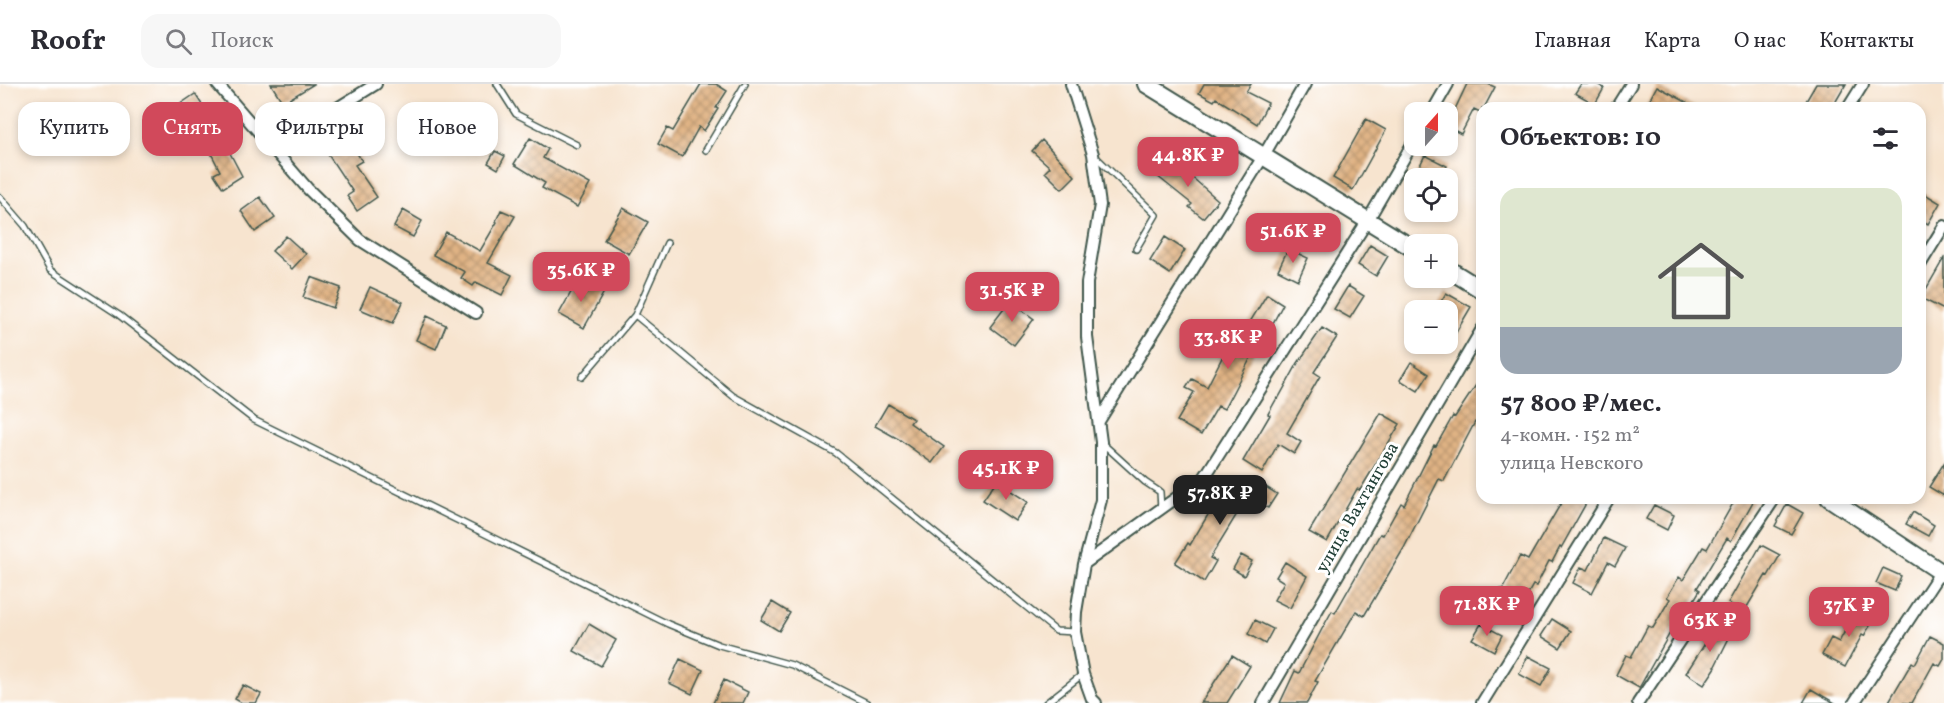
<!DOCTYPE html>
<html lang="ru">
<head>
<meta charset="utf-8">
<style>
	body { margin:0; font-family:Vollkorn,serif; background:#f7f7f7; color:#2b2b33; height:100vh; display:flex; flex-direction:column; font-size:22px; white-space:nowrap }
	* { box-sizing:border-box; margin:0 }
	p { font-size:20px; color:#7c7c81 }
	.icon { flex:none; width:33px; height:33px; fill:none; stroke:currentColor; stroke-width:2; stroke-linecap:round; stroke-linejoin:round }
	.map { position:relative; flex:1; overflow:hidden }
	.details { position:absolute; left:1476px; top:18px; width:450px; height:402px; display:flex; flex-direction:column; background:#fff; border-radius:18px; box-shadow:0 3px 9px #0003 }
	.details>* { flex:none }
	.hud { position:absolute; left:18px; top:18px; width:570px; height:54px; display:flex; gap:12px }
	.needle { width:39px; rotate:21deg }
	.tools { position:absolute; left:1404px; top:18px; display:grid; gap:12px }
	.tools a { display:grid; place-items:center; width:54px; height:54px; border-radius:12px; background:#fff; box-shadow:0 3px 9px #0003; font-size:30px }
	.price { position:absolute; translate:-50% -51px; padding:0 14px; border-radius:12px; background:#d1495b; color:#fff; font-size:20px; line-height:39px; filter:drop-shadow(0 2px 3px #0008) }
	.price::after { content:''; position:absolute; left:50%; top:36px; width:18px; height:14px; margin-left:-9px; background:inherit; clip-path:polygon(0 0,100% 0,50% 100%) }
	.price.on { background:#222; color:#fff }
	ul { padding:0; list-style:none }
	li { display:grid; align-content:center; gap:12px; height:318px; padding:0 24px }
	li+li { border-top:2px solid #e1e1e2 }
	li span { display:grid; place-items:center; height:186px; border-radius:18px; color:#555 }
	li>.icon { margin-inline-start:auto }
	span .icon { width:108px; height:108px; fill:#fffc; stroke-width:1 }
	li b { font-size:26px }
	h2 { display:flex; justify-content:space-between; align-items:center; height:72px; padding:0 24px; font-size:26px }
	.tag { padding:0 21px; border-radius:18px; background:#fff; box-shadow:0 3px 9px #0003; font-size:21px; line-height:54px }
	.tag.on { background:#d1495b; color:#fff }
	header { display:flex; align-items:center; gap:36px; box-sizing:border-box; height:84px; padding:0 30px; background:#fff; border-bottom:2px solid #e1e1e2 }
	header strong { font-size:28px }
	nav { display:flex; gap:33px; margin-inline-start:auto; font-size:21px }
	.search { width:420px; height:54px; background:#f7f7f7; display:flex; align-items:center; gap:15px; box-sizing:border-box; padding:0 21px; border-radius:18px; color:#7c7c81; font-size:22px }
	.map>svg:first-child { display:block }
	.building { fill:url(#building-cross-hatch) }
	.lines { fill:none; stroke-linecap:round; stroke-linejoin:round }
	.lane-casing { stroke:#3f564b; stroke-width:8 }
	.street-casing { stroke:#3f564b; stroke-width:14 }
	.secondary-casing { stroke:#3f564b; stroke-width:20 }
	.lane { stroke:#fff; stroke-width:5 }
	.street { stroke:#fff; stroke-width:10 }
	.secondary { stroke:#fff; stroke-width:16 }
	.labels { text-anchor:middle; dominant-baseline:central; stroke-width:6; stroke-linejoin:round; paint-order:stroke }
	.street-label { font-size:18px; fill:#1f3d34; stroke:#fff }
</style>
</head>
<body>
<header>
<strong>Roofr</strong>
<div class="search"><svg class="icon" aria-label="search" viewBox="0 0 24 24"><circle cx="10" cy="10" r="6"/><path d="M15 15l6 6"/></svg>Поиск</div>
<nav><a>Главная</a><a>Карта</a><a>О нас</a><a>Контакты</a></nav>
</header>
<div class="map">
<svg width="1944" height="619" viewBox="0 0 1944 619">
	<defs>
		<pattern id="building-cross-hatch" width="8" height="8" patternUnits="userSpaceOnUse" patternTransform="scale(1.5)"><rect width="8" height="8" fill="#e0b384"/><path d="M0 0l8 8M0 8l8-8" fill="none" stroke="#b5936d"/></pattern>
	</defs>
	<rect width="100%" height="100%" fill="#fff"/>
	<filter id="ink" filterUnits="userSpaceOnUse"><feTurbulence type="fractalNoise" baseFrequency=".0167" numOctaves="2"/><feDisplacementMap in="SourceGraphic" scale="12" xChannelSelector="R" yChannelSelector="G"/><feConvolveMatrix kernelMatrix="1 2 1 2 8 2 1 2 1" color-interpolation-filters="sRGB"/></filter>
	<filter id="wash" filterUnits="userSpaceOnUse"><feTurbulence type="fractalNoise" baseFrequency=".008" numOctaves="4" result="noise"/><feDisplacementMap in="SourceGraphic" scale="24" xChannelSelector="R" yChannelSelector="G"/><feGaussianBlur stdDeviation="1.35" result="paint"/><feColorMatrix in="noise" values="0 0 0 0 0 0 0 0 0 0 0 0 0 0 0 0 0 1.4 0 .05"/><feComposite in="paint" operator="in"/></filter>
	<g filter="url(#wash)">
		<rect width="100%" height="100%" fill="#f7e4cf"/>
		<g id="blocks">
			<!-- building -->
			<path class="building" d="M271,0H314L283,19Z
				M701,0H716L727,7L716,24L718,25L704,47L699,43L682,73L658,60L667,44L673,47Z
				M1204,0H1251L1246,8L1268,19L1257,40L1216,14L1214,17L1199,9Z
				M1467,0H1488L1495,3L1484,24H1482V29L1474,25L1461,50L1448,43V40Z
				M1581,0H1597L1604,4L1595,20L1575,9Z
				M1816,0H1846L1832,24H1802Z
				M1657,2L1697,24H1645Z
				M195,10L208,30L189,42L176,23Z
				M1366,35L1386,46L1353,106L1333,94Z
				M221,52L242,92L223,104L214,90L220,87L206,59Z
				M530,54L548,65L543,74L590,100L577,123L542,104L545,99L514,80Z
				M348,55L362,77L355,81L377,113L357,127L347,112L353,108L327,69Z
				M1042,56L1075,92L1062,105L1045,88L1050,83L1032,67Z
				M495,67L505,72L498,85L488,79Z
				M1425,71L1447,82L1441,94H1414Z
				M1171,75L1218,116L1203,134L1189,123L1192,120L1157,92Z
				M1920,107L1940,119L1928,140L1920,135Z
				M260,113L275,134L255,148L241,127Z
				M623,124L648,138L629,170L604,156Z
				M403,126L422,137L413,153L394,143Z
				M501,126L515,132L488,179L512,191L502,211L476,198L473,202L461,194L465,188L433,171L446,148L480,167L497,138L496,137Z
				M286,152L306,170L292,185L272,167Z
				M1165,153L1185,166L1170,190L1150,177Z
				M1370,161L1388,172L1376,192L1358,181Z
				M1288,165L1308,174L1298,196L1278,186Z
				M1944,174V226L1921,214Z
				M311,193L341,204L333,224L303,213Z
				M579,194L604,208L584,244L559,230Z
				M1348,202L1364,212L1350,234L1334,225Z
				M370,203L403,218L393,239L360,225Z
				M1446,209L1471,223L1448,262V226H1436Z
				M1267,210L1283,220L1263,258L1260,256L1224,325L1218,322L1201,351L1177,337L1194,308L1186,304L1192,295L1207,303L1230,258L1236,261Z
				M1010,217L1034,235L1014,261L990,243Z
				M427,232L446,241L436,265L416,256Z
				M1322,244L1337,253L1314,288L1320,292L1287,349L1301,358L1294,370L1278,360L1262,389L1243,377L1270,331L1268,330L1277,314L1278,315L1298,279Z
				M1411,278L1429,290L1418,307L1400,296Z
				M1482,292V343L1475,338L1444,397L1439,395L1404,464L1364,532L1356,527L1315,597L1318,598L1307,619H1280L1295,587L1299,589L1322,545L1332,527L1335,529L1380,450L1383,451L1401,419L1404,421L1434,361L1436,362L1453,332L1455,333Z
				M888,320L913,335L910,339L944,363L932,379L900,356L875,342Z
				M1381,329L1400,340L1360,406L1357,405L1327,458L1309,448Z
				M1944,379V412L1929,403Z
				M1230,394L1249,405L1255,396L1277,410L1268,424L1248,412L1210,474L1216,477L1204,498L1175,479L1188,459L1190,461Z
				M996,397L1028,418L1015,437L983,416Z
				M1564,414H1589L1561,464L1560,463L1552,478L1549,477L1536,502L1533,501L1516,531L1493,519L1500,505L1502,506L1520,472L1528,476Z
				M1736,414H1755L1731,457L1727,454L1697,504L1700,506L1688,526L1684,524L1639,604L1616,591L1626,571L1631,573L1648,542L1653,544L1670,515L1667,513L1679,493L1683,496L1703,463L1707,465Z
				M1787,420L1803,429L1791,450L1775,442Z
				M1654,421L1674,431L1667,446L1646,435Z
				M1913,428L1934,441L1928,452L1906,440Z
				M1604,454L1625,464L1615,482L1608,478L1592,509L1573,499L1581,483L1588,486Z
				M1761,461L1780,471L1768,492L1766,491L1744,528L1728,519Z
				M1241,471L1252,477L1244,492L1233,485Z
				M1285,478L1307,492L1290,524L1274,516L1284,498L1276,493Z
				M1883,484L1901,492L1895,507L1876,499Z
				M772,518L790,529L779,547L761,536Z
				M1858,523L1875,533L1864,552L1862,551L1845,583L1822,571L1831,554L1839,558Z
				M1552,535L1571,547L1560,564L1541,552Z
				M1255,536L1273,545L1265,560L1248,550Z
				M1715,537L1733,546L1715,582L1716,583L1704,601L1686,589L1706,558L1705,557Z
				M589,540L616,556L601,582L574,567Z
				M1481,540L1502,551L1494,567L1472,555Z
				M1930,552L1944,559V575L1940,582L1934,579L1912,619H1888L1912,578L1915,580Z
				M1232,571L1250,582L1227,619H1201Z
				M1528,572L1551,584L1541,602L1519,590Z
				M680,575L703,586L692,610L669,599Z
				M724,596L748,608L743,619H713Z
				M243,601L261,610L256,619H242L235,615Z
				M1811,605L1835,619H1803Z"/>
		</g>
	</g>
	<g filter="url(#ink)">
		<use href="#blocks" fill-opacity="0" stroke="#3f564b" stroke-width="1.5"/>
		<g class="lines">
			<!-- lane casing -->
			<g class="lane-casing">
				<path id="lane" d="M497,0L516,30L577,61
					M706,66L745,0
					M1094,71L1156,131L1136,165
					M0,113L25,142L50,186L119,231L254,336L668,540L719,561L792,581L867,619
					M667,159L635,231L733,312L836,369L1056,547L1075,548
					M582,293L635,231
					M1102,359L1145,398L1160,408L1161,425
					M1046,619L1083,590"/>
			</g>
			<!-- street casing -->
			<g class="street-casing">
				<path id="street" d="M217,0L308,105L360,156L476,229
					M1071,0L1093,70L1100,121L1087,199V253L1101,358V416L1084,480L1076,528L1075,548L1083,590L1092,615L1096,619
					M1616,24L1631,0
					M1848,24L1863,0
					M1432,28L1448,0
					M273,64L376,0
					M1920,181L1944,142
					M1099,337L1264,71L1305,0
					M1084,480L1204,394L1368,136L1414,57
					M1263,619L1482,245
					M1482,619L1609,414
					M1638,619L1775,414
					M1854,619L1943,484"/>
			</g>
			<!-- secondary casing -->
			<g class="secondary-casing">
				<path id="secondary" d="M1146,0L1414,165
					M1448,185L1482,206
					M1829,414L1944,490"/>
			</g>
			<!-- lane -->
			<use href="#lane" class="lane"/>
			<!-- street -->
			<use href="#street" class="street"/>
			<!-- secondary -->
			<use href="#secondary" class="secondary"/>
		</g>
	</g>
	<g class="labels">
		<!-- street labels -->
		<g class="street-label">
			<text transform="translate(1358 424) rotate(-60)">улица Вахтангова</text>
		</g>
	</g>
</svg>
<div class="tools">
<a><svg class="needle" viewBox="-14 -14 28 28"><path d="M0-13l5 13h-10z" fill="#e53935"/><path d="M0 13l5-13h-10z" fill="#7c7c81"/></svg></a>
<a><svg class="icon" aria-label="locate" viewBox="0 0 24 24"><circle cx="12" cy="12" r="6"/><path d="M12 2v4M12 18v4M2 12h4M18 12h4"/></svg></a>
<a>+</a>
<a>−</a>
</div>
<b class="price" style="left:1188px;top:104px">44.8K ₽</b>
<b class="price" style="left:1293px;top:180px">51.6K ₽</b>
<b class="price" style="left:581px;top:219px">35.6K ₽</b>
<b class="price" style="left:1012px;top:239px">31.5K ₽</b>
<b class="price" style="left:1228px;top:286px">33.8K ₽</b>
<b class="price" style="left:1006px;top:417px">45.1K ₽</b>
<b class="price on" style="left:1220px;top:442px">57.8K ₽</b>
<b class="price" style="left:1487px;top:553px">71.8K ₽</b>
<b class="price" style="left:1849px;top:554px">37K ₽</b>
<b class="price" style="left:1710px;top:569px">63K ₽</b>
<div class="hud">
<a class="tag">Купить</a>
<a class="tag on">Снять</a>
<a class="tag">Фильтры</a>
<a class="tag">Новое</a>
</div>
<section class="details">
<h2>Объектов: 10<svg class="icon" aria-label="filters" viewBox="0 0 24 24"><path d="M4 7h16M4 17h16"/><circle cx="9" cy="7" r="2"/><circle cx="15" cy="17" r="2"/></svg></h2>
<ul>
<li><span style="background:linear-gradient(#dfe7d0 75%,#9aa5b1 0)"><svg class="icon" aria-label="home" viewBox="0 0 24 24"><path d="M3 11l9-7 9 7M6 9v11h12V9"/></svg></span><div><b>57 800 ₽/мес.</b><p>4-комн. · 152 m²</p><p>улица Невского</p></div></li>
</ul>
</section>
</div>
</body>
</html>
